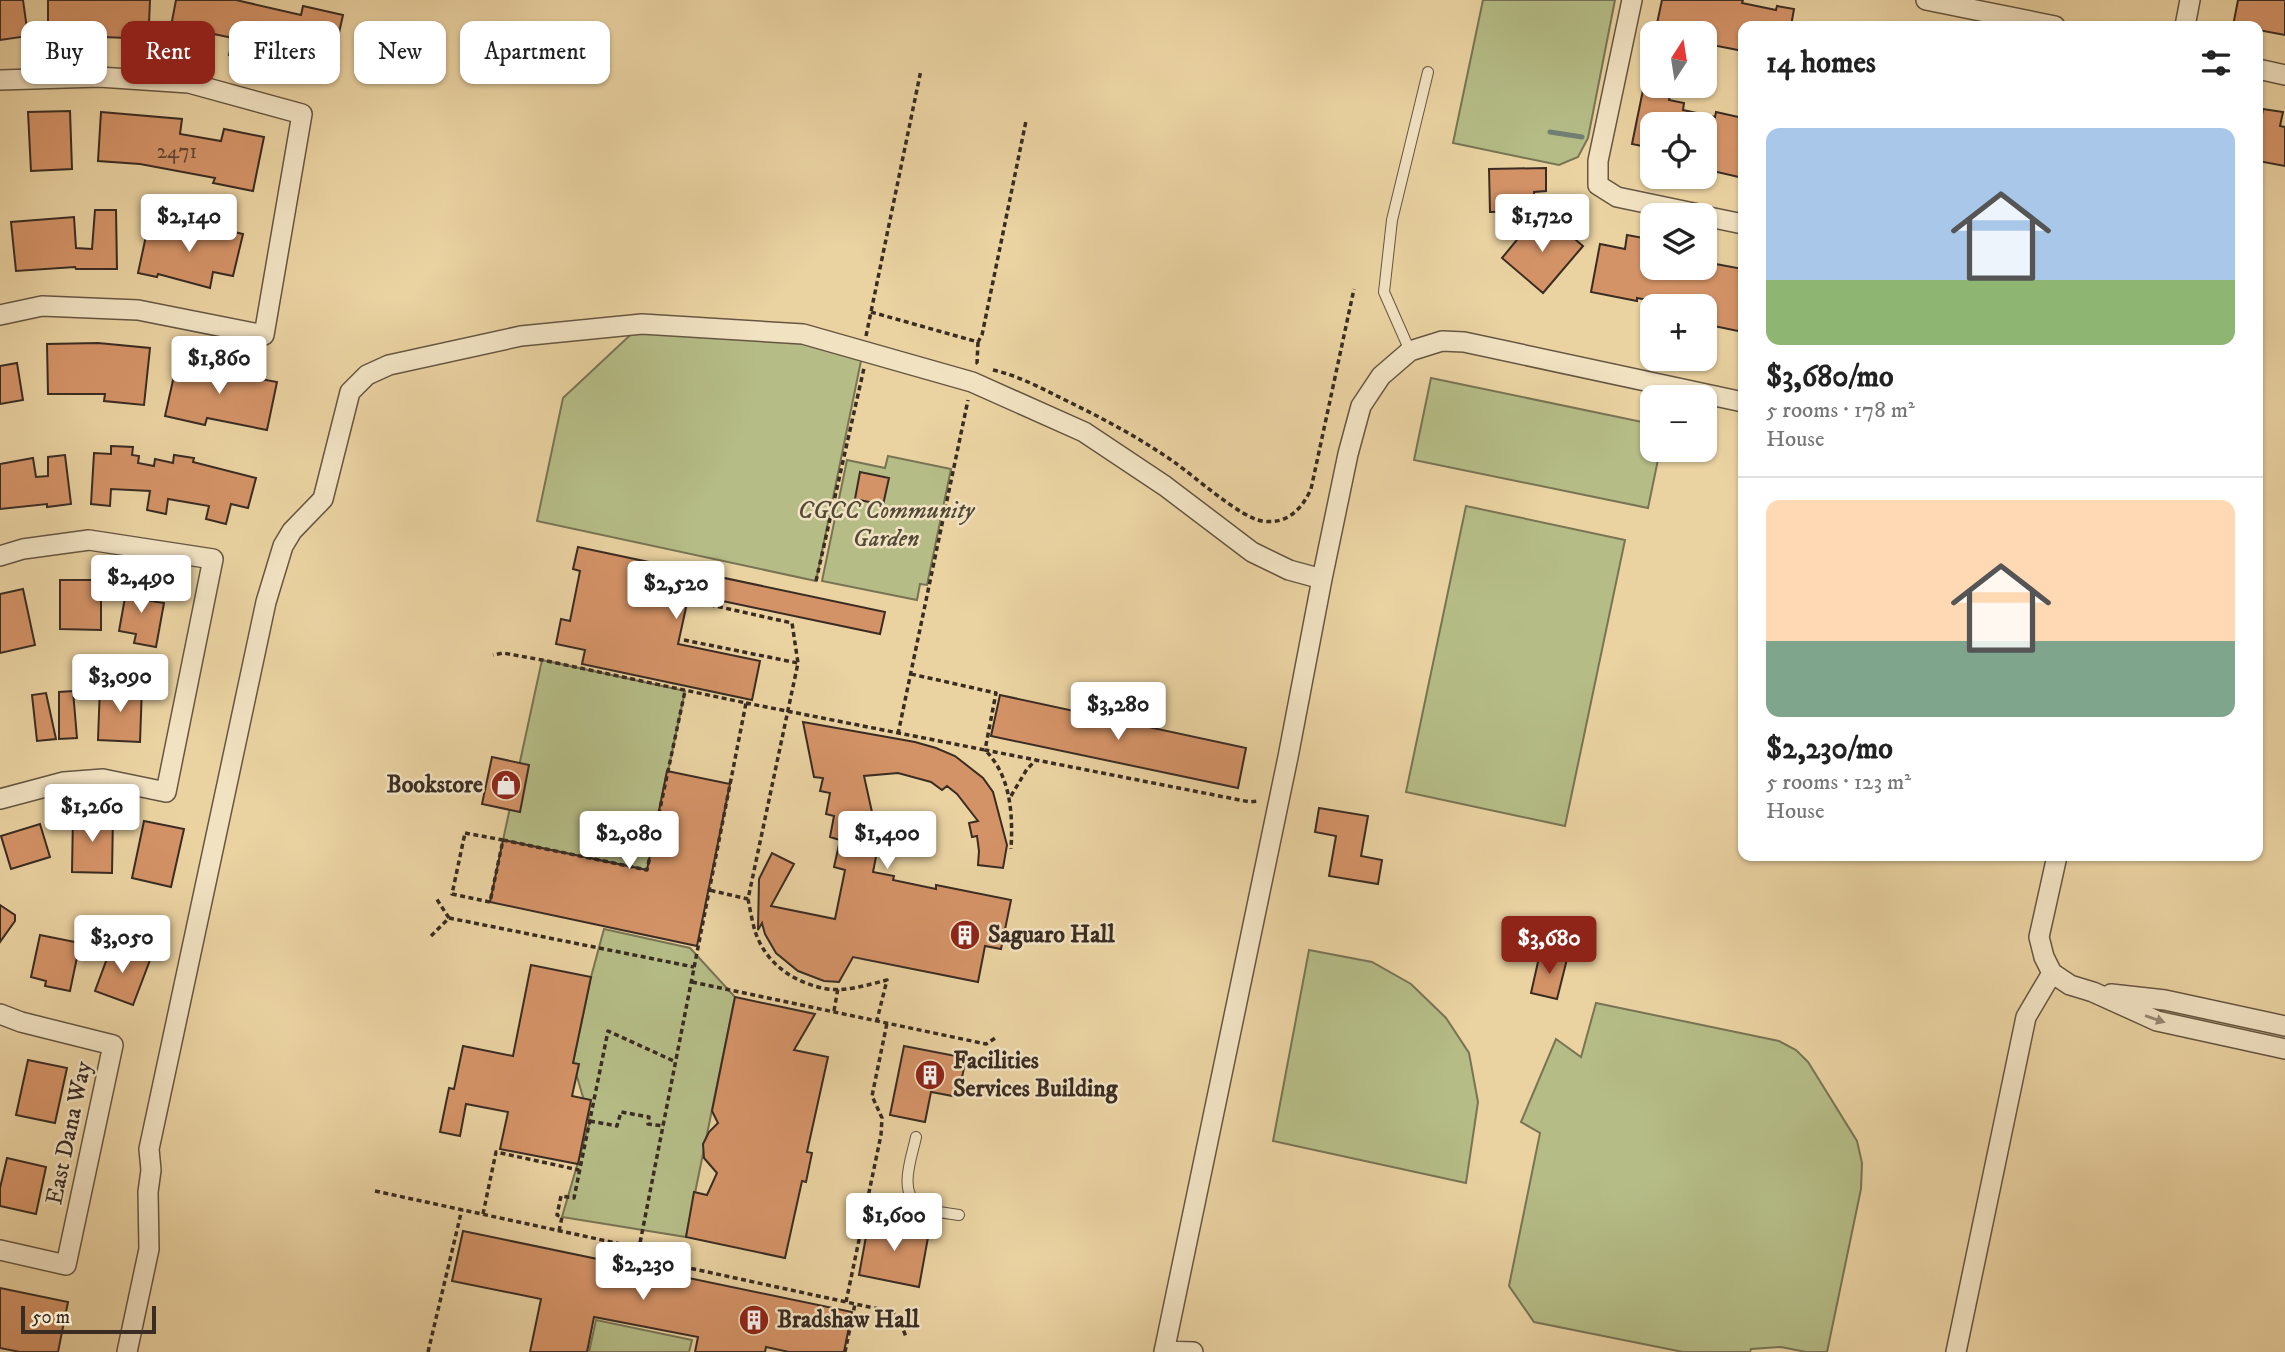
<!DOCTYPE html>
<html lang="en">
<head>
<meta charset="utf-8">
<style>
	body { margin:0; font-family:"IM FELL DW Pica",serif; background:#f2f2f2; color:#222; height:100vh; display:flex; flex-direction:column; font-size:26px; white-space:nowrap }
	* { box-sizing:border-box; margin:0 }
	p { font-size:23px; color:#767676 }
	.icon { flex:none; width:38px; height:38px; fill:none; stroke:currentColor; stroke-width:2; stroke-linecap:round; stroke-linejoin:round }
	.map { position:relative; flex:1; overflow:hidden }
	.details { position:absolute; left:1738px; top:21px; width:525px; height:840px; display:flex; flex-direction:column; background:#fff; border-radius:14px; box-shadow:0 2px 5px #0004 }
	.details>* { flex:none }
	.banner { position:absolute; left:21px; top:21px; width:665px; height:63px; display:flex; gap:14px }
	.needle { width:46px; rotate:12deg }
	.fabs { position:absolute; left:1640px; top:21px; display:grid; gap:14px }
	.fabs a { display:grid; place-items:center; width:77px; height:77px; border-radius:14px; background:#fff; box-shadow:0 2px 5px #0004; font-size:35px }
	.scale { position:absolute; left:21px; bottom:18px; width:135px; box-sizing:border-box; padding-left:7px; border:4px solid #3a2c23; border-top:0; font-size:19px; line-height:24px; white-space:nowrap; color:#3a2c23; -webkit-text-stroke:5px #f1e2c2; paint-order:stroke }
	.price { position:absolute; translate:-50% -60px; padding:0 16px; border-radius:7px; background:#fff; color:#222; font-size:23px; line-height:46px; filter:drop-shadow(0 2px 4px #0008) }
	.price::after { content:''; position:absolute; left:50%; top:42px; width:21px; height:16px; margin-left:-10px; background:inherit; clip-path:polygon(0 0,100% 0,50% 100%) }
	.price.current { background:#8f2418; color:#fff }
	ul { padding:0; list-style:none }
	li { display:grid; align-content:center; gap:14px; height:371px; padding:0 28px }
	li+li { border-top:2px solid #e0e0e0 }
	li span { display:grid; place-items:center; height:217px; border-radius:14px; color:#555 }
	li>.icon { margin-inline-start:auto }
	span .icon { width:126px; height:126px; fill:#fffc; stroke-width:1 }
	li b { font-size:30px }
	h2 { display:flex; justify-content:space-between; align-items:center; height:84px; padding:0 28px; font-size:30px }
	.chip { padding:0 24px; border-radius:14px; background:#fff; box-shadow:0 2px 5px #0004; font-size:24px; line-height:63px }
	.chip.current { background:#8f2418; color:#fff }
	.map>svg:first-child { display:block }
	.green { fill:#b5bc86; stroke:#787454; stroke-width:2 }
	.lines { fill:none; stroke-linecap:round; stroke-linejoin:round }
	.stream { stroke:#727f73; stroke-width:5 }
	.building { fill:#d49367; stroke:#3a2c23; stroke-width:2 }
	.service-casing { stroke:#665642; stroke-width:12 }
	.minor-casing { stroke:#665642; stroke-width:22 }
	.path { stroke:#3a2c23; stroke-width:3.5; stroke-dasharray:5 3.5; stroke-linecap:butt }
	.service { stroke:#f1e2c2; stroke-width:10 }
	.minor { stroke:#f1e2c2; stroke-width:19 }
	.oneway { fill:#968772 }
	.labels { text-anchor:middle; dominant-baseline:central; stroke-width:5; stroke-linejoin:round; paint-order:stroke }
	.number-label { font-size:21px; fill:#604634 }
	.park-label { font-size:24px; font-style:italic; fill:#534937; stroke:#f1e2c2 }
	.poi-label { font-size:24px; font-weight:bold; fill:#3a2c23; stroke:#f1e2c2; text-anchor:start }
	.street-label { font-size:24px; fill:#3a2c23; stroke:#f1e2c2 }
</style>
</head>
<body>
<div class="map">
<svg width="2285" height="1352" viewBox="0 0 2285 1352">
	<rect width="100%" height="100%" fill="#ead2a1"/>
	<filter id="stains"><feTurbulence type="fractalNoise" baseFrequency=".00286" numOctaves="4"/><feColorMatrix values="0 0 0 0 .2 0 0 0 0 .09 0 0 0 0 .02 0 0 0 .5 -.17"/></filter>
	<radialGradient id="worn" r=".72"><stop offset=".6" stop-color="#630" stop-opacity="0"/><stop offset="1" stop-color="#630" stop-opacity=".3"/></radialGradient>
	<!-- green -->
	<path class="green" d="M1483,0H1615L1588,138L1578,157L1559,165L1453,143Z
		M642,324L863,351L816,581L537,521L563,398Z
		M1431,378L1652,424V450H1660L1648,508L1414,460Z
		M888,456L951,469L927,585L920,584L917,600L822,581L847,460L885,468Z
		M1466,506L1625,540L1565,826L1406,792Z
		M542,660L685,691L647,870L503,840Z
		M604,929L690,948L735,997L686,1237L562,1217L590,1121L573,1063L591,977Z
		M1309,950L1372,962L1411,984L1446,1018L1469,1053L1478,1102L1466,1183L1273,1141Z
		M1596,1003L1779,1041L1796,1050L1808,1062L1857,1141L1862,1163L1861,1189L1827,1352H1806L1781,1347L1751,1349L1750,1352H1683L1534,1322L1509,1286L1540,1133L1521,1122L1556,1039L1581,1057Z
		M596,1320L692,1340L689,1352H589Z"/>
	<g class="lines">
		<!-- stream -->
		<path class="stream" d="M1550,132L1582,137"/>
	</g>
	<!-- building -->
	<path class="building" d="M0,0H23L28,36L0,40Z
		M48,0H150L149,24L129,23L128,38L48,35Z
		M176,0H236L301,15L303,6L343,15L330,73L290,64L292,55L250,45L247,59L229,55L233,38L199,31L196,47L168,42Z
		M1662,0H1743L1742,3L1776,10L1777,6L1794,9L1791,26H1743V51L1712,45L1714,33H1655Z
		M2238,0H2285V35L2258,30V26H2233Z
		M1643,90L1670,95L1669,100L1684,103L1683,110L1715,117L1716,112L1743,118V178L1704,169V124H1652V148L1632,144Z
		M2263,109L2283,112L2280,126L2285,127V166L2258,161V139Z
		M70,111L72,169L31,171L28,112Z
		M101,112L182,119L180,134L221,141L224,129L264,137L253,191L213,183L215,178L140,164L98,161Z
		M1546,168V191L1534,192L1535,211L1490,212L1489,169Z
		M95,210H116L117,269H76L75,267L16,271L11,222L74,217L76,248L92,249Z
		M1535,218L1557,236L1563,229L1583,246L1543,293L1502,258Z
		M149,222L219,237L221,229L243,234L233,276L213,272L210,288L158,274L157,277L138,273Z
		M1627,235L1649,239L1643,268H1709L1710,263L1743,269V332L1704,324V306H1680L1637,298V301L1591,292L1600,244L1625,249Z
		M98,343L150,348L144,405L104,401L105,394H48L47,344Z
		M178,358L218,368L217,371L277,382L267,430L207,418L205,425L165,416Z
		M17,363L23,400L0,404V366Z
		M111,446L133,447L132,455L139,456L138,463L154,466L155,459L173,463L174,455L194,458L193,462L256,478L248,508L231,504L226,524L206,519L209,506L168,499L166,514L147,510L150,491L111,489L110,506L91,504L94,453L111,454Z
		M65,455L71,504L47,507V504L0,509V464L33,458L36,477L48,476V457Z
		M860,472L889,478L883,505L855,499Z
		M578,547L885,612L880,634L689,594L678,644L760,661L752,700L582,664L585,650L556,644L561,619L570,621L580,571L573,569Z
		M60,580H101V630L60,629Z
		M128,581L147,584L144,600L164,603L156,647L134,643L136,634L119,631Z
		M23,589L35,645L0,653V594Z
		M100,686L142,687L140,742L98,740Z
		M73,691L77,738L59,739V692Z
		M46,693L56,739L37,741L32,695Z
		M1000,695L1246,748L1238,788L991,736Z
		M803,722L915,742L936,748L955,756L983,778L993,792L1007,845L1003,868L978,865L979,851L977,836L972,837L969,823L978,821L957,794L947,786L942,790L931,782L898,773L864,776L881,853L877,852L873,872L894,876L893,880L936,889V885L1011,900L1001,949L985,946L978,982L853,957L839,982L824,981L798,971L776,953L765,934L762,923L758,930L759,879L772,853L794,864L771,906L835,919L845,870L834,867L840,840L830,837L834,816L826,814L830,793L820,791L823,778L814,777Z
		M492,757L529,765L520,812L482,804Z
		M667,771L730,784L697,946L490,902L503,840L647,870Z
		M1319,808L1368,816L1361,856L1382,860L1378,884L1329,876L1336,836L1315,832Z
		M73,815L113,816L112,873L72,872Z
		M144,821L184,829L171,887L132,878Z
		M40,824L50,857L11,869L1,836Z
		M0,905L15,915V921L0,942Z
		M40,935L80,943L70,991L45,986L46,981L31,977Z
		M112,945L150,960L133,1005L95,991Z
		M1540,953L1567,959L1557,999L1531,993Z
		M531,965L591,977L573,1063L579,1064L572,1096L591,1100L578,1164L500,1149L508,1112L466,1104L460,1136L440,1132L449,1088L454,1089L463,1046L513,1056Z
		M735,997L815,1014L794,1050L828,1057L807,1152L812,1153L806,1182L802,1181L785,1258L686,1237L694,1192L707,1195L717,1173L704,1158L703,1144L709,1132L718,1123L712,1111Z
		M904,1046L966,1058L958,1097L931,1092L925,1122L890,1115Z
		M28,1060L67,1068L55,1123L16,1115Z
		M7,1158L46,1167L36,1214L0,1206V1188Z
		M869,1220L929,1232L919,1287L859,1275Z
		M463,1231L852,1312L844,1352H789L766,1347L765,1352H695L698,1337L594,1317L587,1352H530L541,1299L452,1281Z
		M0,1288L68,1302L58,1352H20L0,1348Z"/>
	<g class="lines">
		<!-- service casing -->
		<g class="service-casing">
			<path id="service" d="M1410,351L1384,292L1392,220L1428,72
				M916,1137C912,1157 897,1193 920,1206C930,1212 947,1213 959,1215"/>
		</g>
		<!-- minor casing -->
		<g class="minor-casing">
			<path id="minor" d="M1632,0L1598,161V185L1617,197L1703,215
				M1926,0L2055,26
				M2185,26L2190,0
				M2258,69L2285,75
				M0,80L99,77L189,83L302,114L264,335L138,310L42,306L0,315
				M1704,216L1743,224
				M0,556L23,549L89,540L213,559L166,792L103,779L64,782L0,799
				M2057,856L2039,937L2044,957L2052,973L2070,985L2093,992L2157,1021L2285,1049
				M2111,994L2165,1000L2285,1026
				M0,1014L21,1022L113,1045L66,1265L0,1250
				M1164,1351L1193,1352
				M127,1352L149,1249L148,1192L151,1170L149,1149L266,602L283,546L292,531L323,499L350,392L367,375L389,365L521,336L642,324L803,334L972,382L1084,432L1165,486L1252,552L1289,570L1322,579
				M1164,1352L1288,757L1322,579L1348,454L1361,406L1381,376L1410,351L1442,341L1464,342L1743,402
				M1956,1352L2026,1017L2052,973"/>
		</g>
		<!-- path -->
		<path class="path" d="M871,312L978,342L982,335L1026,121
			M866,336L921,70
			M978,342L977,363L979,365
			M993,370C1016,375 1037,386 1057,396C1098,416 1137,436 1174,462C1194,476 1241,518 1262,521C1287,525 1302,509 1311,489L1354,289
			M816,581L864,368
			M693,601L792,623L798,663
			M684,640L798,663L748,899L709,890
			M911,674L996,693L985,750L1250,802L1259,801
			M746,703L985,750C1011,776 1013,814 1011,849
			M898,734L968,400
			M1011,796L1027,769L1037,759
			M465,833L503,840L490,902L452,894Z
			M503,840L647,870L685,691
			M748,899C750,909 752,921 755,931C765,962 791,981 822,988C842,993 867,985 887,980L877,1020
			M449,918L694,967
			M431,936L449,918L436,898
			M692,982L986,1044L997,1037
			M834,1011L838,988
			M590,1121L617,1126L621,1112L649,1117L648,1124L664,1126
			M375,1191L630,1246L640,1243L746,703L542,660L503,653L493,655
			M483,1214L496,1152L579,1170
			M559,1231L562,1217L557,1215L561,1196L574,1198L608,1031L676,1062
			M640,1243L648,1254L666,1263L897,1313L906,1337
			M846,1302L881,1135L882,1118L872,1096L887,1023
			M428,1352L462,1209
			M845,1352L855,1304"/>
		<!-- service -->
		<use href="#service" class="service"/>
		<!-- minor -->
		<use href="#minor" class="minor"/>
	</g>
	<!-- one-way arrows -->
	<defs><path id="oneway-solid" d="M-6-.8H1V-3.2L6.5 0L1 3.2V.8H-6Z" transform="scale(1.75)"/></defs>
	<use class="oneway" href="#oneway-solid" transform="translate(2155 1019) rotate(19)"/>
	<!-- icons -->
	<defs>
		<g id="shop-disc" transform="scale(1.575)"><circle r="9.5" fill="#8f2418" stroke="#f1e2c2"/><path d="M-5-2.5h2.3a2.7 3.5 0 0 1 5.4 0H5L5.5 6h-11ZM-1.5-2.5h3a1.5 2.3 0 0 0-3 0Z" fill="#fff"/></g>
		<g id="building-disc" transform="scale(1.575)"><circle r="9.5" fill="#8f2418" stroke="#f1e2c2"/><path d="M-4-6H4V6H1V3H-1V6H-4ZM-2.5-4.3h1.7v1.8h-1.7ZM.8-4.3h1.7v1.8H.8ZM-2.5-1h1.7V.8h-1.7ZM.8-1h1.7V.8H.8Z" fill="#fff"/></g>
	</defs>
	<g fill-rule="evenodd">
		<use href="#shop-disc" x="506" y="785"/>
		<use href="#building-disc" x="965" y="935"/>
		<use href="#building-disc" x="930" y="1075"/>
		<use href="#building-disc" x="754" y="1320"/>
	</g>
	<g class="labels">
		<!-- number labels -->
		<g class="number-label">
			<text x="177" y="152">2471</text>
		</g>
		<!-- park labels -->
		<g class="park-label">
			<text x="886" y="511">CGCC Community<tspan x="886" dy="28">Garden</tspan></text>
		</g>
		<!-- poi labels -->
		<g class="poi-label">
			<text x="483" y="785" text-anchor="end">Bookstore</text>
			<text x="988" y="935">Saguaro Hall</text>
			<text x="953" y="1061">Facilities<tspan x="953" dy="28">Services Building</tspan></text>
			<text x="777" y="1320">Bradshaw Hall</text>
		</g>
		<!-- street labels -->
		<g class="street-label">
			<text transform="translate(69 1133) rotate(-78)">East Dana Way</text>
		</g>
	</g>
	<rect width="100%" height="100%" filter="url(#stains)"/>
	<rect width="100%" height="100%" fill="url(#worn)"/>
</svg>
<div class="fabs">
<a><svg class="needle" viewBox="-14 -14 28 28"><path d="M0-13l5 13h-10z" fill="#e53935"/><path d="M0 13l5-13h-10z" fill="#767676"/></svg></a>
<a><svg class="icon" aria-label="locate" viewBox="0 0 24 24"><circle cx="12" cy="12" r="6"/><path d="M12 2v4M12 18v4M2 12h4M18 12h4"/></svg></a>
<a><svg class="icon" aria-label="layers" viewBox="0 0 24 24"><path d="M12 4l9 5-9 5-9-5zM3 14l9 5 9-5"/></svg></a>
<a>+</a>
<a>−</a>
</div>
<div class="scale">50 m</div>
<b class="price" style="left:189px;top:254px">$2,140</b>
<b class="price" style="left:1542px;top:254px">$1,720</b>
<b class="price" style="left:219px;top:396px">$1,860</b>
<b class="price" style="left:141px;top:615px">$2,490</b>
<b class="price" style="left:676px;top:621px">$2,520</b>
<b class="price" style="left:120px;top:714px">$3,090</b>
<b class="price" style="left:1118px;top:742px">$3,280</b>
<b class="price" style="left:92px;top:844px">$1,260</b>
<b class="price" style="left:629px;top:871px">$2,080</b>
<b class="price" style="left:887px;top:871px">$1,400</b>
<b class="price" style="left:122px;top:975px">$3,050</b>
<b class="price current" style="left:1549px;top:976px">$3,680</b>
<b class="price" style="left:894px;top:1253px">$1,600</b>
<b class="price" style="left:643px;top:1302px">$2,230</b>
<div class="banner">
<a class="chip">Buy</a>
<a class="chip current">Rent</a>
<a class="chip">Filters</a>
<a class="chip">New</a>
<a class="chip">Apartment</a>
</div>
<section class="details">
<h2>14 homes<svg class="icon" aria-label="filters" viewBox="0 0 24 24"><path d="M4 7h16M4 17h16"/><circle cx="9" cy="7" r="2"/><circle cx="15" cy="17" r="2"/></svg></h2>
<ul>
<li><span style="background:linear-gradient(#a9c7e8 70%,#8fb573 0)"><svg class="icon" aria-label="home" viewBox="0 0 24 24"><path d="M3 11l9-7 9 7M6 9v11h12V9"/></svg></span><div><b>$3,680/mo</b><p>5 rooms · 178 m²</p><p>House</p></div></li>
<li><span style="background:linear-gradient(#ffd9b3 65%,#7fa58c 0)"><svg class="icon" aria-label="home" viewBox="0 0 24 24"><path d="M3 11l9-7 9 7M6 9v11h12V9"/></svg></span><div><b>$2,230/mo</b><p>5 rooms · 123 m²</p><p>House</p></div></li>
</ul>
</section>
</div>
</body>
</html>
